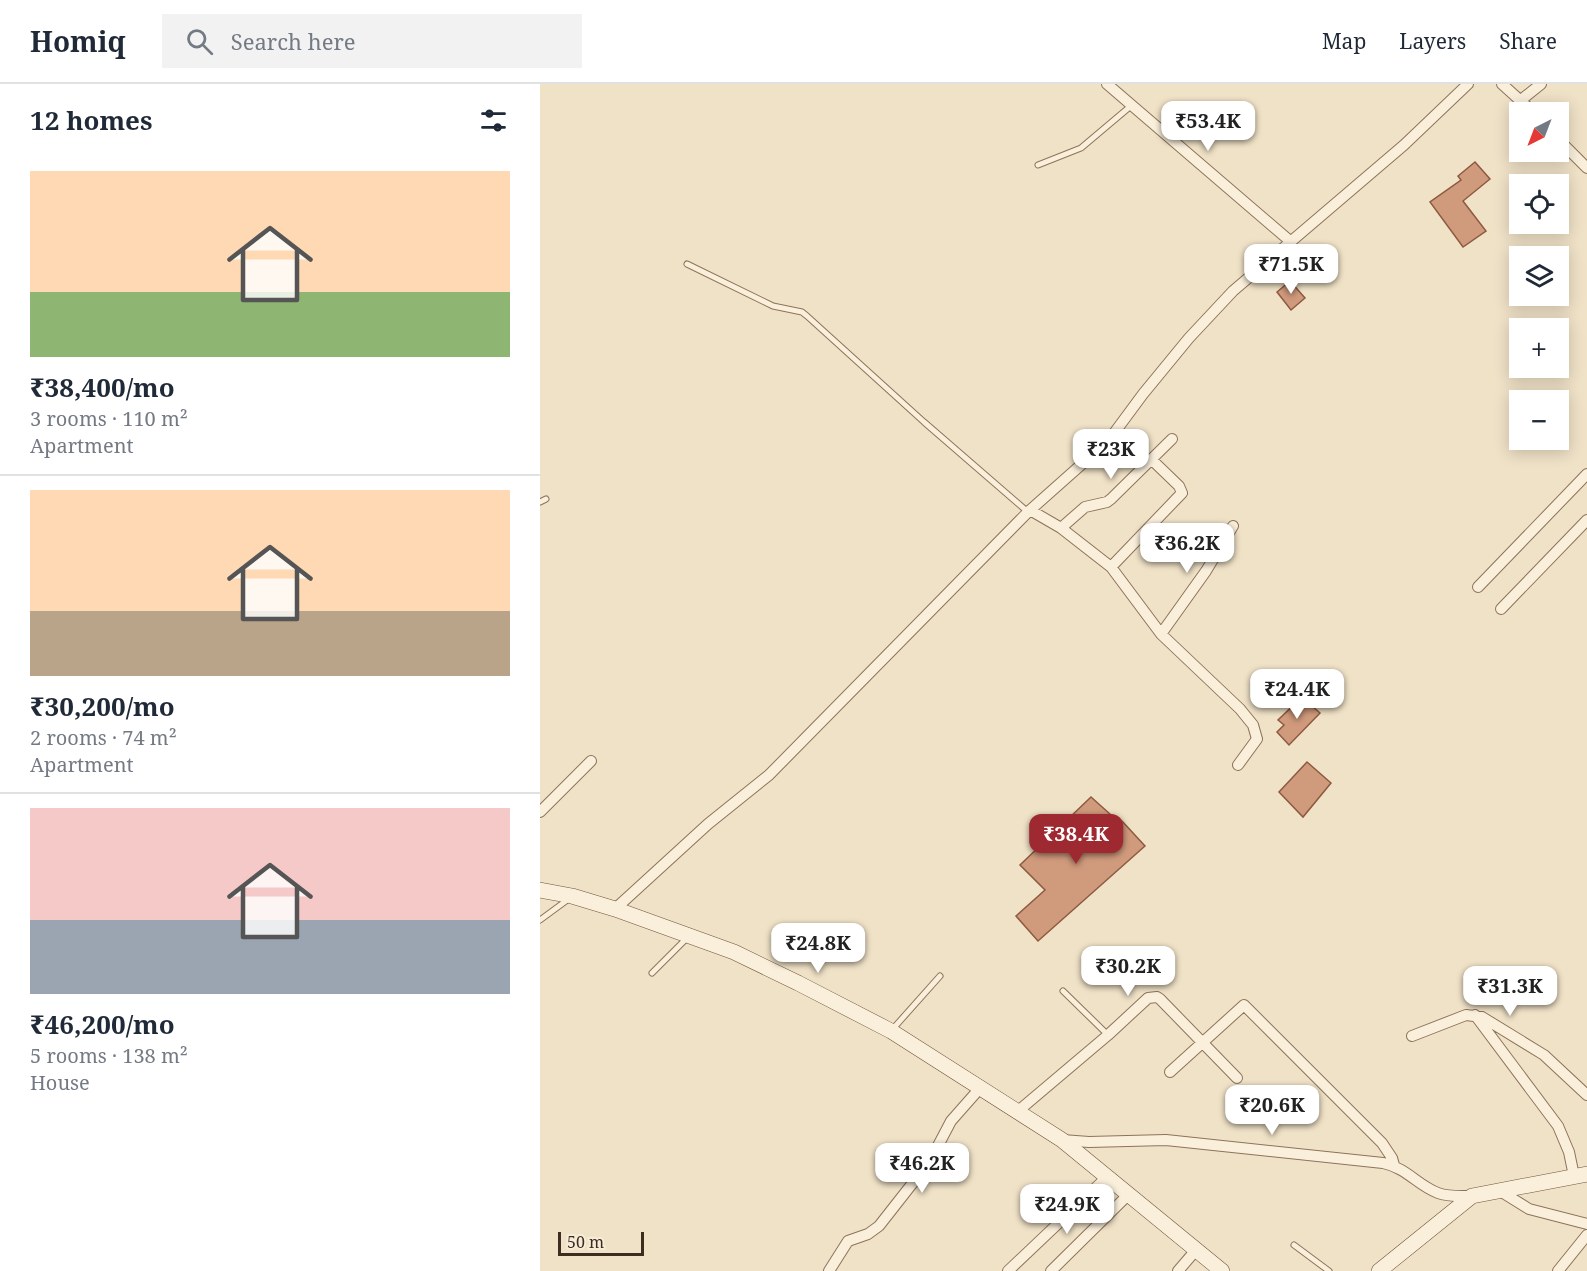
<!DOCTYPE html>
<html lang="en">
<head>
<meta charset="utf-8">
<style>
	body { margin:0; font-family:"Noto Serif",serif; background:#f2f2f3; color:#1f2937; height:100vh; display:flex; flex-direction:column; font-size:22px; white-space:nowrap }
	* { box-sizing:border-box; margin:0 }
	p { font-size:20px; color:#747a83 }
	.icon { flex:none; width:33px; height:33px; fill:none; stroke:currentColor; stroke-width:2; stroke-linecap:round; stroke-linejoin:round }
	.map { position:relative; flex:1; overflow:hidden }
	.sheet { display:flex; flex-direction:column; background:#fff; width:540px }
	.sheet>* { flex:none }
	.needle { width:39px; rotate:222deg }
	.buttons { position:absolute; left:969px; top:18px; display:grid; gap:12px }
	.buttons a { display:grid; place-items:center; width:60px; height:60px; border-radius:0px; background:#fff; box-shadow:0 3px 15px #0003; font-size:30px }
	.scale { position:absolute; left:18px; bottom:15px; width:86px; box-sizing:border-box; padding-left:6px; border:3px solid #3d2c20; border-top:0; font-size:16px; line-height:21px; white-space:nowrap; color:#3d2c20; -webkit-text-stroke:4px #f7ecd7; paint-order:stroke }
	.price { position:absolute; translate:-50% -51px; padding:0 14px; border-radius:12px; background:#fff; color:#222; font-size:20px; line-height:39px; filter:drop-shadow(0 2px 3px #0008) }
	.price::after { content:''; position:absolute; left:50%; top:36px; width:18px; height:14px; margin-left:-9px; background:inherit; clip-path:polygon(0 0,100% 0,50% 100%) }
	.price.current { background:#9f2931; color:#fff }
	ul { padding:0; list-style:none }
	li { display:grid; align-content:center; gap:12px; height:318px; padding:0 30px }
	li+li { border-top:2px solid #e0e1e3 }
	li span { display:grid; place-items:center; height:186px; border-radius:0px; color:#555 }
	li>.icon { margin-inline-start:auto }
	span .icon { width:108px; height:108px; fill:#fffc; stroke-width:1 }
	li b { font-size:26px }
	h2 { display:flex; justify-content:space-between; align-items:center; height:72px; padding:0 30px; font-size:26px }
	header { display:flex; align-items:center; gap:36px; box-sizing:border-box; height:84px; padding:0 30px; background:#fff; border-bottom:2px solid #e0e1e3 }
	header strong { font-size:28px }
	nav { display:flex; gap:33px; margin-inline-start:auto; font-size:21px }
	.search { width:420px; height:54px; background:#f2f2f3; display:flex; align-items:center; gap:15px; box-sizing:border-box; padding:0 21px; border-radius:0px; color:#747a83; font-size:22px }
	main { display:flex; flex:1; min-height:0 }
	.map>svg:first-child { display:block }
	.building { fill:#d09a7c; stroke:#8d5a40; stroke-width:1.5 }
	.lines { fill:none; stroke-linecap:round; stroke-linejoin:round }
	.lane-casing { stroke:#8d735b; stroke-width:7 }
	.street-casing { stroke:#8d735b; stroke-width:12 }
	.secondary-casing { stroke:#6f543e; stroke-width:16 }
	.lane { stroke:#faefdb; stroke-width:5 }
	.street { stroke:#faefdb; stroke-width:10 }
	.secondary { stroke:#faefdb; stroke-width:15 }
</style>
</head>
<body>
<header>
<strong>Homiq</strong>
<div class="search"><svg class="icon" aria-label="search" viewBox="0 0 24 24"><circle cx="10" cy="10" r="6"/><path d="M15 15l6 6"/></svg>Search here</div>
<nav><a>Map</a><a>Layers</a><a>Share</a></nav>
</header>
<main>
<section class="sheet">
<h2>12 homes<svg class="icon" aria-label="filters" viewBox="0 0 24 24"><path d="M4 7h16M4 17h16"/><circle cx="9" cy="7" r="2"/><circle cx="15" cy="17" r="2"/></svg></h2>
<ul>
<li><span style="background:linear-gradient(#ffd9b3 65%,#8fb573 0)"><svg class="icon" aria-label="home" viewBox="0 0 24 24"><path d="M3 11l9-7 9 7M6 9v11h12V9"/></svg></span><div><b>₹38,400/mo</b><p>3 rooms · 110 m²</p><p>Apartment</p></div></li>
<li><span style="background:linear-gradient(#ffd9b3 65%,#b9a48a 0)"><svg class="icon" aria-label="home" viewBox="0 0 24 24"><path d="M3 11l9-7 9 7M6 9v11h12V9"/></svg></span><div><b>₹30,200/mo</b><p>2 rooms · 74 m²</p><p>Apartment</p></div></li>
<li><span style="background:linear-gradient(#f6c9c9 60%,#9aa5b1 0)"><svg class="icon" aria-label="home" viewBox="0 0 24 24"><path d="M3 11l9-7 9 7M6 9v11h12V9"/></svg></span><div><b>₹46,200/mo</b><p>5 rooms · 138 m²</p><p>House</p></div></li>
</ul>
</section>
<div class="map">
<svg width="1047" height="1187" viewBox="0 0 1047 1187">
	<rect width="100%" height="100%" fill="#f0e2c7"/>
	<!-- building -->
	<path class="building" d="M935,78L950,95L923,117L946,147L923,163L890,118L921,96L918,92Z
		M750,197L765,214L751,226L737,208Z
		M762,613L780,629L749,661L737,648L744,641L738,636Z
		M767,678L791,699L763,733L739,708Z
		M551,713L580,739L582,737L605,762L498,857L476,832L505,806L480,781Z"/>
	<g class="lines">
		<!-- lane casing -->
		<g class="lane-casing">
			<path id="lane" d="M498,81L541,64L592,21
				M147,180L233,222L262,228L267,232L384,338L488,428
				M0,418L6,415
				M0,836L30,814
				M112,889L147,854
				M523,907L568,951
				M351,947L400,892
				M754,1161L789,1187"/>
		</g>
		<!-- street casing -->
		<g class="street-casing">
			<path id="street" d="M567,0L750,157
				M962,0L993,28
				M981,16L1001,0
				M1018,55L1047,84
				M490,426L521,444L571,483L621,550L700,625L713,641L717,655L698,681
				M521,444L545,423L567,418L571,415L632,355
				M571,483L642,409L639,402L611,375
				M938,503L1047,390
				M961,525L1047,436
				M621,550L666,487L693,442
				M0,728L51,677
				M75,825L168,740L229,691L488,428L569,356L603,310L649,254L693,207L864,61L928,0
				M935,931L1018,1042L1029,1068L1034,1092
				M872,952L926,931L942,933L1004,971L1047,1011
				M630,988L704,921L842,1059L852,1074L854,1081
				M477,1028L568,951L608,914L617,913L620,915L697,994
				M522,1056L549,1058L626,1056L843,1079C867,1084 877,1101 898,1109C908,1113 920,1112 932,1112
				M960,1107L989,1125L1047,1140
				M289,1187L308,1157L328,1150L339,1142L390,1077L411,1037L441,1003
				M468,1187L566,1094
				M511,1187L588,1111
				M638,1187L656,1166
				M1018,1187L1047,1151"/>
		</g>
		<!-- secondary casing -->
		<g class="secondary-casing">
			<path id="secondary" d="M0,806L32,812L75,825L194,868L258,899L351,947L522,1056L682,1187
				M839,1187L932,1112L1047,1090"/>
		</g>
		<!-- lane -->
		<use href="#lane" class="lane"/>
		<!-- street -->
		<use href="#street" class="street"/>
		<!-- secondary -->
		<use href="#secondary" class="secondary"/>
	</g>
</svg>
<div class="buttons">
<a><svg class="needle" viewBox="-14 -14 28 28"><path d="M0-13l5 13h-10z" fill="#e53935"/><path d="M0 13l5-13h-10z" fill="#747a83"/></svg></a>
<a><svg class="icon" aria-label="locate" viewBox="0 0 24 24"><circle cx="12" cy="12" r="6"/><path d="M12 2v4M12 18v4M2 12h4M18 12h4"/></svg></a>
<a><svg class="icon" aria-label="layers" viewBox="0 0 24 24"><path d="M12 4l9 5-9 5-9-5zM3 14l9 5 9-5"/></svg></a>
<a>+</a>
<a>−</a>
</div>
<div class="scale">50 m</div>
<b class="price" style="left:668px;top:68px">₹53.4K</b>
<b class="price" style="left:751px;top:211px">₹71.5K</b>
<b class="price" style="left:571px;top:396px">₹23K</b>
<b class="price" style="left:647px;top:490px">₹36.2K</b>
<b class="price" style="left:757px;top:636px">₹24.4K</b>
<b class="price current" style="left:536px;top:781px">₹38.4K</b>
<b class="price" style="left:278px;top:890px">₹24.8K</b>
<b class="price" style="left:588px;top:913px">₹30.2K</b>
<b class="price" style="left:970px;top:933px">₹31.3K</b>
<b class="price" style="left:732px;top:1052px">₹20.6K</b>
<b class="price" style="left:382px;top:1110px">₹46.2K</b>
<b class="price" style="left:527px;top:1151px">₹24.9K</b>
</div>
</main>
</body>
</html>
